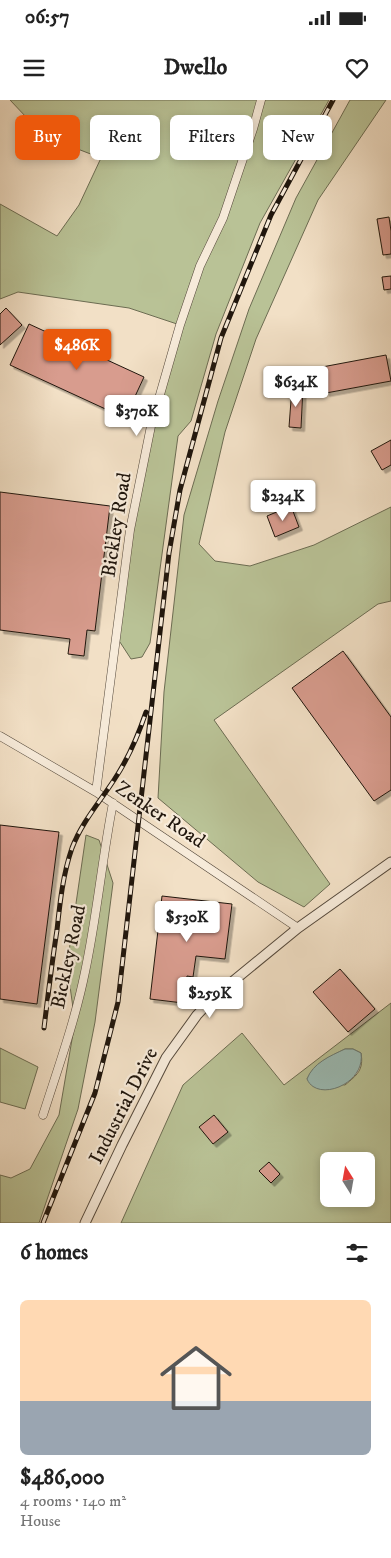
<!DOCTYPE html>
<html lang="en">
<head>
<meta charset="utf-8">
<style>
	body { margin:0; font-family:"IM FELL DW Pica",serif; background:#f6f6f6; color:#222; height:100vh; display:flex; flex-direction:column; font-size:19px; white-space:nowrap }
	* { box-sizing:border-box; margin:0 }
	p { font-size:16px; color:#767676 }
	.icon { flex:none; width:28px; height:28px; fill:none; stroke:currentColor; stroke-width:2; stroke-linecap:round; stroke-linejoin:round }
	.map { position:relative; height:1123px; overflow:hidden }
	.details { display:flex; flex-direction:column; background:#fff; flex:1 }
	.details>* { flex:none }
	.guide { position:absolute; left:15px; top:15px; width:361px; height:45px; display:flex; gap:10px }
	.needle { width:32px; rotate:349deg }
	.buttons { position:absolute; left:320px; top:1052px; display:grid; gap:10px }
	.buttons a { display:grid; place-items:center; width:55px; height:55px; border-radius:8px; background:#fff; box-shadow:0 2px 8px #0003; font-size:25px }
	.price { position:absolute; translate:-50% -42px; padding:0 11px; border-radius:5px; background:#fff; color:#222; font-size:16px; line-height:32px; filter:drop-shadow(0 1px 2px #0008) }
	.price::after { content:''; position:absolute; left:50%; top:30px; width:15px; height:11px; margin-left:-8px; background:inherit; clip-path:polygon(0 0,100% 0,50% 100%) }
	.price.selected { background:#ea580c; color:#fff }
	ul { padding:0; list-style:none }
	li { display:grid; align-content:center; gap:10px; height:265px; padding:0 20px }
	li span { display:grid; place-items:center; height:155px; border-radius:8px; color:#555 }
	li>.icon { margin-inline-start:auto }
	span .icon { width:90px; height:90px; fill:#fffc; stroke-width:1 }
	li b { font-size:21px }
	h2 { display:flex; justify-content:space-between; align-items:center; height:60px; padding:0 20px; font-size:21px }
	.chip { padding:0 18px; border-radius:8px; background:#fff; box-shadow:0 2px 8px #0003; font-size:18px; line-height:45px }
	.chip.selected { background:#ea580c; color:#fff }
	.status { display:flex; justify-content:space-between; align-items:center; height:35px; padding:0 25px; background:#fff; direction:ltr }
	.status svg { height:14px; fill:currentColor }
	header { display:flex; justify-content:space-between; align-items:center; height:65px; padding:0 20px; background:#fff; font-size:22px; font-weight:700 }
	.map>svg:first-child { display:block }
	.green { fill:#b9c296; stroke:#6c6c52; fill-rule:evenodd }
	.water { fill:#9bbdb7; stroke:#6a7a73 }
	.building { fill:#d89c8e; stroke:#20160d; filter:url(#shadow) }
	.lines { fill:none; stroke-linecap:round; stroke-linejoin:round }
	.minor-casing { stroke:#54483b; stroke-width:9 }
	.tertiary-casing { stroke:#54483b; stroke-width:11 }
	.minor { stroke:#f7ebda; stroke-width:8 }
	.tertiary { stroke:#f7ebda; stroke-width:9 }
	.rail-casing { stroke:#20160d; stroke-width:5 }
	.rail { stroke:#f7ebda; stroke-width:3; stroke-dasharray:9; stroke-linecap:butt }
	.labels { text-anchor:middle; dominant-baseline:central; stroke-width:4.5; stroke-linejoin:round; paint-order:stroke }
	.street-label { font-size:20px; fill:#20160d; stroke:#f7ebda }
</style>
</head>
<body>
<div class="status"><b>06:57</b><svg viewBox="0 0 49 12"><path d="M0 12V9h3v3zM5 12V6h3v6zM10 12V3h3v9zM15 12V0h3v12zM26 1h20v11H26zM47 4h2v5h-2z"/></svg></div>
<header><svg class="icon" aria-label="menu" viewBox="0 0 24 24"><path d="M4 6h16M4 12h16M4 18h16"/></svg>Dwello<svg class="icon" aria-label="heart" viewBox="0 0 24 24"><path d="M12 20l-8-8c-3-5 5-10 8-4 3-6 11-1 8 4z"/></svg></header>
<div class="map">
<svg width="391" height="1123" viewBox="0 0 391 1123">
	<defs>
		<filter id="shadow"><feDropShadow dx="3.5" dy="3.5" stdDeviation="0" flood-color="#0004"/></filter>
	</defs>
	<rect width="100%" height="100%" fill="#f2e0c6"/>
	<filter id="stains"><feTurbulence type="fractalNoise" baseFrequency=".004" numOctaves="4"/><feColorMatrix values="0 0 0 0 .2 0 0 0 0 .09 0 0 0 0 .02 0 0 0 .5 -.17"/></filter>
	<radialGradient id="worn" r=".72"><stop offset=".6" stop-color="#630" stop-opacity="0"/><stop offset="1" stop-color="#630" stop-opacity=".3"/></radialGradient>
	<!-- green -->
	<path class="green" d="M10,0H329L260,123L216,234L191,321L178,336L150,543L142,557L131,559L116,536L140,378L180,225L129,208L18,192L0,199V104L57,136L79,105L101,58L44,36Z
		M350,0H386L318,100L256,239L225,332L199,444L215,461L250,466L314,445L391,407V501L378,504L214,620L330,784L304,807L258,782L158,698L164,592L184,415L218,301L249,209L296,98Z
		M86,735L99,740L113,783L95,922L78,1009L39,1123H0V1075L11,1078L30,1069L59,1015L75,922L67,865Z
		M391,903V1123H121L183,985L242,933L284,985ZM345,949H353L361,953C364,970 357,975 345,985L307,979C314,963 330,957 345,949ZM329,1061H366V1099H329Z
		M0,948L38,967L25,1009L0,1002Z"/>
	<!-- water -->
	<path class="water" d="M345,949H353L361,953C366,984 317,1003 307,979C313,963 330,956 345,949Z"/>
	<!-- building -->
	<path class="building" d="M389,117L391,131V154L383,155L377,119Z
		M391,176V189L384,190L382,177Z
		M6,208L22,225L0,245V214Z
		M29,224L144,277L125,318L10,265Z
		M386,255L391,281L326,293L322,267Z
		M292,287H303L301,328L289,327Z
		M391,340V365L382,370L371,351Z
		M0,392L110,406L95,531L87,530L84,556L68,554L70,539L0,530Z
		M291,406L299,427L275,437L267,416Z
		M343,551L391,617V690L374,701L292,588Z
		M0,725L59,732L37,904L0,899Z
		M162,796L232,804L225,859L196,856L193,877L187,876L183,903L150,899Z
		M340,869L375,909L348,932L313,892Z
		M214,1015L228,1032L213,1044L199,1027Z
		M269,1062L280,1074L271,1083L259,1071Z"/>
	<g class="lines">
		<!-- minor casing -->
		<g class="minor-casing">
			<path id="minor" d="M0,636L96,692L298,828
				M96,692L130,430L151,326L180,225L200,166L223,118L253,29L261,0
				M43,1015C58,968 75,921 85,872C97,816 102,759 113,703"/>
		</g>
		<!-- tertiary casing -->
		<g class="tertiary-casing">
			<path id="tertiary" d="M85,1123L122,1045L166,958L197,915L215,896L298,828L391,762"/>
		</g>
		<!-- minor -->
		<use href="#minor" class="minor"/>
		<!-- tertiary -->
		<use href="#tertiary" class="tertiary"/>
		<!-- rail casing -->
		<g class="rail-casing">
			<path id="rail" d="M44,928C48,895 52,862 57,830C60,802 63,774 72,748C82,722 99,703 114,680C128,659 138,636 146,612
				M43,1123L95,993L118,902L169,453L180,390L221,238L271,115L333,0"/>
		</g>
		<!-- rail -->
		<use href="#rail" class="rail"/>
	</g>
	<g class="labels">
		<!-- street labels -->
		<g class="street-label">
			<text transform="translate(117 425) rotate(-81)">Bickley Road</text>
			<text transform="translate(160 715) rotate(34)">Zenker Road</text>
			<text transform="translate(69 857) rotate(-78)">Bickley Road</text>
			<text transform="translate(124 1006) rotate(-63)">Industrial Drive</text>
		</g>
	</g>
	<rect width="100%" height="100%" filter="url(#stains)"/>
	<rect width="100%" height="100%" fill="url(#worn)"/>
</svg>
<div class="buttons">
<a><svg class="needle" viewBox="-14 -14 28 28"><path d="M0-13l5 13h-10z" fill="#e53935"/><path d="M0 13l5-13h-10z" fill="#767676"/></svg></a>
</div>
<b class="price selected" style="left:77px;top:271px">$486K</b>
<b class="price" style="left:296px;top:308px">$634K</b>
<b class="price" style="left:137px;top:337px">$370K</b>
<b class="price" style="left:283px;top:422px">$234K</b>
<b class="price" style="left:187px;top:843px">$530K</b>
<b class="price" style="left:210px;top:919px">$259K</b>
<div class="guide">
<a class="chip selected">Buy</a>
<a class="chip">Rent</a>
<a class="chip">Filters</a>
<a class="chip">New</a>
</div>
</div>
<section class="details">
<h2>6 homes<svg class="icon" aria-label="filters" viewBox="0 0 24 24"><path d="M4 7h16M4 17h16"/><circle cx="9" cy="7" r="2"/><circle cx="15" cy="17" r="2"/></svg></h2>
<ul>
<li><span style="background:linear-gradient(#ffd9b3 65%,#9aa5b1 0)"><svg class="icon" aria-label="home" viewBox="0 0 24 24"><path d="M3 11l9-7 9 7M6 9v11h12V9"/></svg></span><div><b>$486,000</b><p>4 rooms · 140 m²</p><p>House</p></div></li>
</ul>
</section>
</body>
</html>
